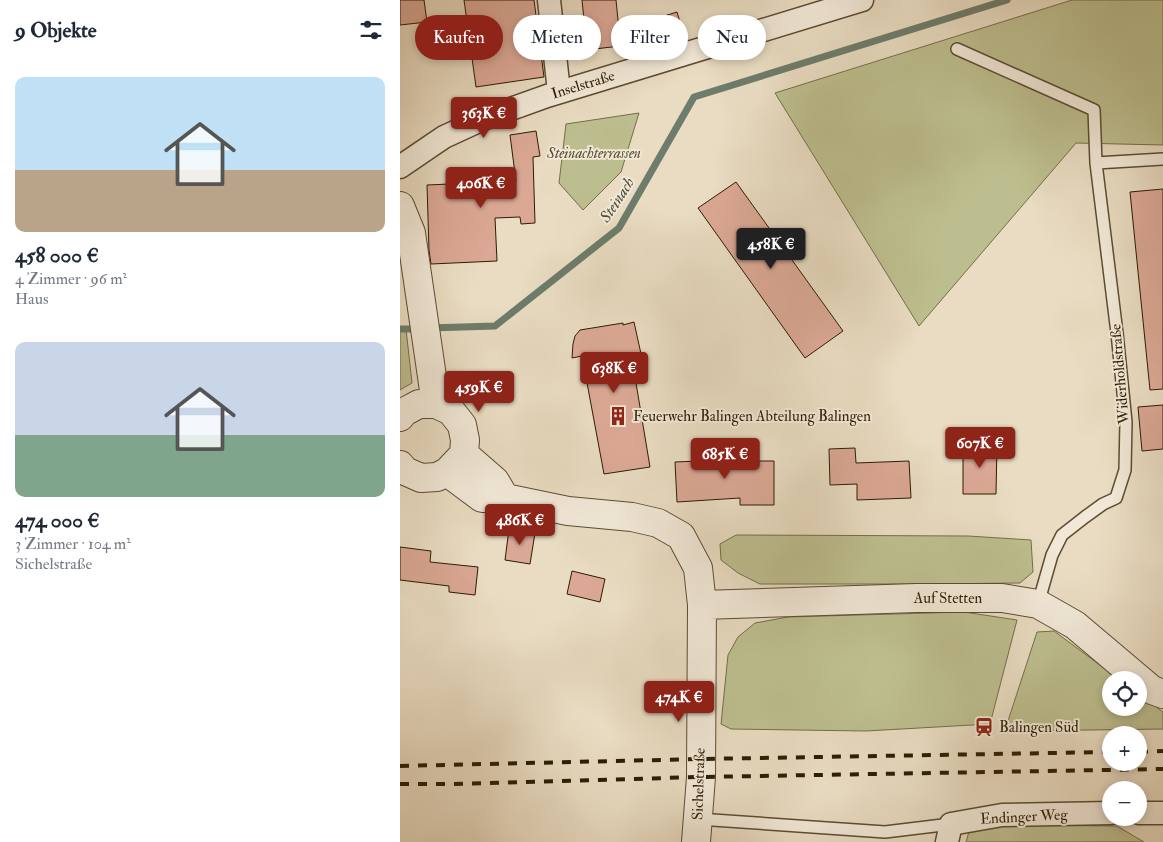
<!DOCTYPE html>
<html lang="de">
<head>
<meta charset="utf-8">
<style>
	body { margin:0; font-family:"IM FELL Double Pica",serif; background:#f2f2f3; color:#1f2937; height:100vh; display:flex; flex-direction:column; font-size:19px; white-space:nowrap }
	* { box-sizing:border-box; margin:0 }
	p { font-size:16px; color:#747a83 }
	.icon { flex:none; width:28px; height:28px; fill:none; stroke:currentColor; stroke-width:2; stroke-linecap:round; stroke-linejoin:round }
	.map { position:relative; flex:1; overflow:hidden }
	.side { display:flex; flex-direction:column; background:#fff; width:400px }
	.side>* { flex:none }
	.top-card { position:absolute; left:15px; top:15px; width:475px; height:45px; display:flex; gap:10px }
	.tools { position:absolute; left:702px; top:671px; display:grid; gap:10px }
	.tools a { display:grid; place-items:center; width:45px; height:45px; border-radius:50%; background:#fff; box-shadow:0 2px 8px #0003; font-size:25px }
	.price { position:absolute; translate:-50% -42px; padding:0 11px; border-radius:5px; background:#8f2418; color:#fff; font-size:16px; line-height:32px; filter:drop-shadow(0 1px 2px #0008) }
	.price::after { content:''; position:absolute; left:50%; top:30px; width:15px; height:11px; margin-left:-8px; background:inherit; clip-path:polygon(0 0,100% 0,50% 100%) }
	.price.active { background:#222; color:#fff }
	ul { padding:0; list-style:none }
	li { display:grid; align-content:center; gap:10px; height:265px; padding:0 15px }
	li span { display:grid; place-items:center; height:155px; border-radius:10px; color:#555 }
	li>.icon { margin-inline-start:auto }
	span .icon { width:90px; height:90px; fill:#fffc; stroke-width:1 }
	li b { font-size:21px }
	h2 { display:flex; justify-content:space-between; align-items:center; height:60px; padding:0 15px; font-size:21px }
	.tag { padding:0 18px; border-radius:22px; background:#fff; box-shadow:0 2px 8px #0003; font-size:18px; line-height:45px }
	.tag.active { background:#8f2418; color:#fff }
	main { display:flex; flex:1; min-height:0 }
	.map>svg:first-child { display:block }
	.green { fill:#bdbe8f; stroke:#756d49 }
	.lines { fill:none; stroke-linecap:round; stroke-linejoin:round }
	.stream { stroke:#6d7c6b; stroke-width:7 }
	.building { fill:#dba895; stroke:#2d1c03 }
	.service-casing { stroke:#5c4c33; stroke-width:14 }
	.minor-casing { stroke:#5c4c33; stroke-width:25 }
	.tertiary-casing { stroke:#5c4c33; stroke-width:30 }
	.service { stroke:#f1e8d7; stroke-width:11 }
	.minor { stroke:#f1e8d7; stroke-width:22 }
	.tertiary { stroke:#f1e8d7; stroke-width:28 }
	.rail { stroke:#2d1c03; stroke-width:4; stroke-dasharray:9 9; stroke-linecap:butt }
	.labels { text-anchor:middle; dominant-baseline:central; stroke-width:4; stroke-linejoin:round; paint-order:stroke }
	.street-label { font-size:15px; fill:#2d1c03; stroke:#f1e8d7 }
	.park-label { font-size:15px; font-style:italic; fill:#584d2d; stroke:#f1e8d7 }
	.poi-label { font-size:15px; fill:#2d1c03; stroke:#f1e8d7; text-anchor:start }
	.water-label { font-size:16px; font-style:italic; fill:#4d4c37; stroke:#f1e8d7 }
</style>
</head>
<body>
<main>
<section class="side">
<h2>9 Objekte<svg class="icon" aria-label="filters" viewBox="0 0 24 24"><path d="M4 7h16M4 17h16"/><circle cx="9" cy="7" r="2"/><circle cx="15" cy="17" r="2"/></svg></h2>
<ul>
<li><span style="background:linear-gradient(#bfe0f5 60%,#b9a48a 0)"><svg class="icon" aria-label="home" viewBox="0 0 24 24"><path d="M3 11l9-7 9 7M6 9v11h12V9"/></svg></span><div><b>458 000 €</b><p>4 Zimmer · 96 m²</p><p>Haus</p></div></li>
<li><span style="background:linear-gradient(#c9d6e8 60%,#7fa58c 0)"><svg class="icon" aria-label="home" viewBox="0 0 24 24"><path d="M3 11l9-7 9 7M6 9v11h12V9"/></svg></span><div><b>474 000 €</b><p>3 Zimmer · 104 m²</p><p>Sichelstraße</p></div></li>
</ul>
</section>
<div class="map">
<svg width="763" height="842" viewBox="0 0 763 842">
	<rect width="100%" height="100%" fill="#e9dcc2"/>
	<filter id="stains"><feTurbulence type="fractalNoise" baseFrequency=".004" numOctaves="4"/><feColorMatrix values="0 0 0 0 .2 0 0 0 0 .09 0 0 0 0 .02 0 0 0 .5 -.17"/></filter>
	<radialGradient id="worn" r=".72"><stop offset=".6" stop-color="#630" stop-opacity="0"/><stop offset="1" stop-color="#630" stop-opacity=".3"/></radialGradient>
	<!-- green -->
	<path class="green" d="M672,0H763V145L676,143L519,326L375,93Z
		M239,113L221,172L183,210L159,183L166,124Z
		M0,329H6L12,383L0,390Z
		M336,535L568,536L631,540L633,572L620,583L530,584H360L338,573L321,560L320,544Z
		M564,612L617,620L590,724L466,731L331,729L321,724L328,655L338,637L355,623L388,617Z
		M654,631L720,680H711V708H739V694L763,712V729L614,731L607,724L637,632Z
		M598,825L717,826L744,842H566L570,828Z"/>
	<g class="lines">
		<!-- stream -->
		<path class="stream" d="M29,328L95,326L219,228L294,97L607,0
			M0,329H19"/>
	</g>
	<!-- building -->
	<path class="building" d="M0,0H24L27,22L0,25Z
		M64,0H134L144,77L76,87Z
		M182,0H216L219,30L277,12L283,32L246,43L186,50L184,41L186,40Z
		M136,131L140,156L133,157L135,223L121,224L120,217L95,218L97,261L31,264L29,250L27,185L116,181L110,135Z
		M336,182L443,331L405,358L298,208Z
		M763,189V389L750,390L730,192Z
		M234,322L243,363L233,365L250,467L204,474L182,356L172,358L173,344L175,336L180,330L223,323V325Z
		M763,405V449L742,451L738,407Z
		M563,444L597,445L596,494H563Z
		M455,448L456,463L509,461L511,498L457,500V484L430,485L429,449Z
		M331,451V461H374V505H340V498L277,502L275,462L299,461V452Z
		M109,529L135,533L130,564L105,560Z
		M0,547L31,551L30,562L78,567L75,595L49,592V586L0,580Z
		M172,571L205,579L200,602L167,594Z"/>
	<g class="lines">
		<!-- service casing -->
		<g class="service-casing">
			<path id="service" d="M557,49L694,110L696,163L717,333L726,422L725,470L716,498L703,504L685,517L662,535L652,555L638,604
				M696,163L763,159
				M298,819L485,832L551,824"/>
		</g>
		<!-- minor casing -->
		<g class="minor-casing">
			<path id="minor" d="M149,0L159,92
				M0,167L44,137L83,119L147,96L462,0
				M739,813H763
				M547,842L551,824L602,815L711,813"/>
		</g>
		<!-- tertiary casing -->
		<g class="tertiary-casing">
			<path id="tertiary" d="M0,206L11,233L36,404
				M0,417L4,412L19,404H36L51,411L62,425L65,440L64,454L47,472L37,477L21,478L5,471L0,465
				M64,454L95,481L105,498
				M47,472L82,498H105L168,511L232,517L258,523L281,536L298,568L302,605L301,777L296,842
				M302,605L517,598H602L638,604L675,625L752,690L763,694"/>
		</g>
		<!-- service -->
		<use href="#service" class="service"/>
		<!-- minor -->
		<use href="#minor" class="minor"/>
		<!-- tertiary -->
		<use href="#tertiary" class="tertiary"/>
		<!-- rail -->
		<path class="rail" d="M739,752L763,751
			M0,766L301,759L711,752
			M0,784H52L301,777L763,769"/>
	</g>
	<!-- icons -->
	<defs>
		<g id="building-bare" transform="scale(1.5)"><path d="M-4-6H4V6H1V3H-1V6H-4ZM-2.5-4.3h1.7v1.8h-1.7ZM.8-4.3h1.7v1.8H.8ZM-2.5-1h1.7V.8h-1.7ZM.8-1h1.7V.8H.8Z" fill="#8f2418" stroke="#f1e8d7" stroke-width="2.5" paint-order="stroke"/></g>
		<g id="station-bare" transform="scale(1.5)"><path d="M-3-6H3Q5-6 5-4V2Q5 4 3 4L4.5 6H3L1.5 4h-3L-3 6H-4.5L-3 4Q-5 4-5 2V-4Q-5-6-3-6ZM-3.5-4v3h7v-3ZM-3.5 1v1.5H-2V1ZM2 1v1.5H3.5V1Z" fill="#8f2418" stroke="#f1e8d7" stroke-width="2.5" paint-order="stroke"/></g>
	</defs>
	<g fill-rule="evenodd">
		<use href="#building-bare" x="218" y="416"/>
		<use href="#station-bare" x="584" y="727"/>
	</g>
	<g class="labels">
		<!-- street labels -->
		<g class="street-label">
			<text transform="translate(183 85) rotate(-17)">Inselstraße</text>
			<text transform="translate(720 374) rotate(-95)">Widerholdstraße</text>
			<text x="548" y="598">Auf Stetten</text>
			<text transform="translate(299 784) rotate(-88)">Sichelstraße</text>
			<text transform="translate(624 817) rotate(-3)">Endinger Weg</text>
		</g>
		<!-- park labels -->
		<g class="park-label">
			<text x="194" y="153">Steinachterrassen</text>
		</g>
		<!-- poi labels -->
		<g class="poi-label">
			<text x="233" y="416">Feuerwehr Balingen Abteilung Balingen</text>
			<text x="599" y="727">Balingen Süd</text>
		</g>
		<!-- water labels -->
		<g class="water-label">
			<text transform="translate(217 200) rotate(-57)">Steinach</text>
		</g>
	</g>
	<rect width="100%" height="100%" filter="url(#stains)"/>
	<rect width="100%" height="100%" fill="url(#worn)"/>
</svg>
<div class="tools">
<a><svg class="icon" aria-label="locate" viewBox="0 0 24 24"><circle cx="12" cy="12" r="6"/><path d="M12 2v4M12 18v4M2 12h4M18 12h4"/></svg></a>
<a>+</a>
<a>−</a>
</div>
<b class="price" style="left:84px;top:139px">363K €</b>
<b class="price" style="left:81px;top:209px">406K €</b>
<b class="price active" style="left:371px;top:270px">458K €</b>
<b class="price" style="left:214px;top:394px">638K €</b>
<b class="price" style="left:79px;top:413px">459K €</b>
<b class="price" style="left:580px;top:469px">607K €</b>
<b class="price" style="left:325px;top:480px">685K €</b>
<b class="price" style="left:120px;top:546px">486K €</b>
<b class="price" style="left:279px;top:723px">474K €</b>
<div class="top-card">
<a class="tag active">Kaufen</a>
<a class="tag">Mieten</a>
<a class="tag">Filter</a>
<a class="tag">Neu</a>
</div>
</div>
</main>
</body>
</html>
